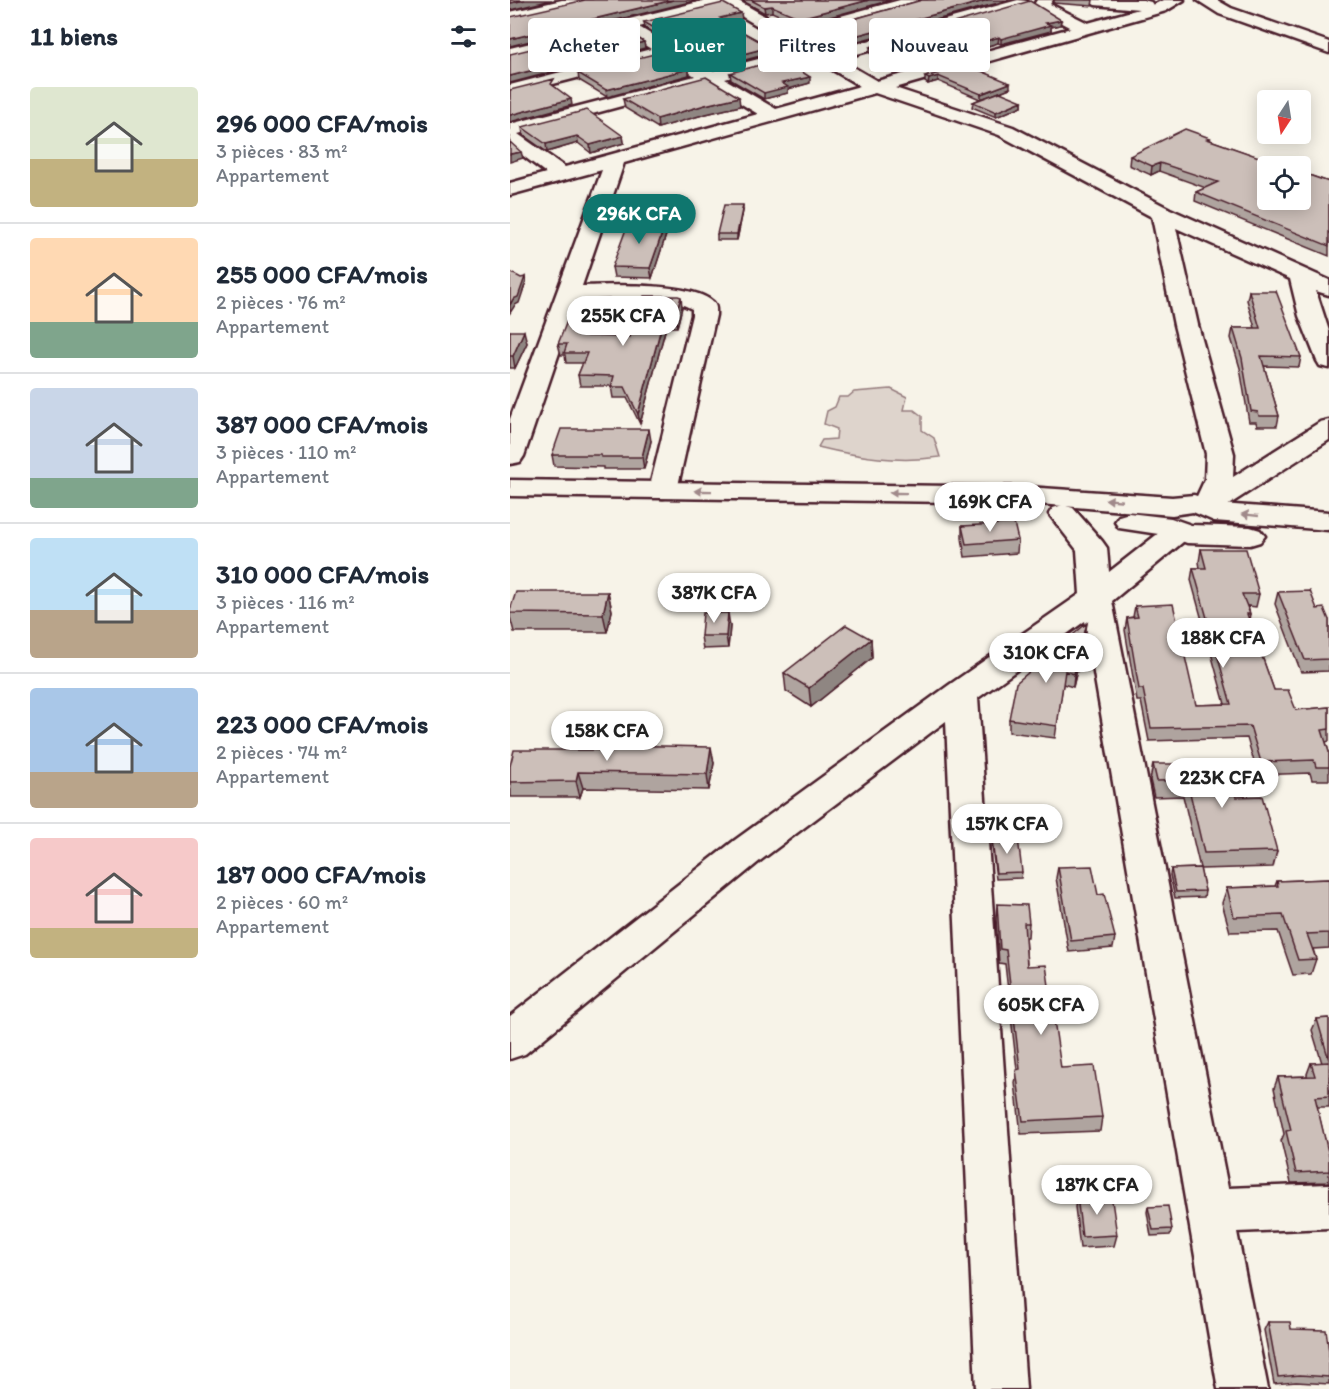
<!DOCTYPE html>
<html lang="fr">
<head>
<meta charset="utf-8">
<style>
	body { margin:0; font-family:Itim,sans-serif; background:#f6f6f7; color:#1f2937; height:100vh; display:flex; flex-direction:column; font-size:22px; white-space:nowrap }
	* { box-sizing:border-box; margin:0 }
	p { font-size:20px; color:#747a83 }
	.icon { flex:none; width:33px; height:33px; fill:none; stroke:currentColor; stroke-width:2; stroke-linecap:round; stroke-linejoin:round }
	.map { position:relative; flex:1; overflow:hidden }
	.details { display:flex; flex-direction:column; background:#fff; width:510px }
	.details>* { flex:none }
	.banner { position:absolute; left:18px; top:18px; width:570px; height:54px; display:flex; gap:12px }
	.needle { width:39px; rotate:192deg }
	.tools { position:absolute; left:747px; top:90px; display:grid; gap:12px }
	.tools a { display:grid; place-items:center; width:54px; height:54px; border-radius:6px; background:#fff; box-shadow:0 3px 15px #0003; font-size:30px }
	.price { position:absolute; translate:-50% -51px; padding:0 14px; border-radius:21px; background:#fff; color:#222; font-size:20px; line-height:39px; filter:drop-shadow(0 2px 3px #0008) }
	.price::after { content:''; position:absolute; left:50%; top:36px; width:18px; height:14px; margin-left:-9px; background:inherit; clip-path:polygon(0 0,100% 0,50% 100%) }
	.price.current { background:#0f766e; color:#fff }
	ul { padding:0; list-style:none }
	li { display:flex; align-items:center; gap:18px; height:150px; padding:0 30px }
	li+li { border-top:2px solid #e0e1e3 }
	li span { display:grid; place-items:center; flex:none; width:168px; height:120px; border-radius:6px; color:#555 }
	li>.icon { margin-inline-start:auto }
	span .icon { width:72px; height:72px; fill:#fffc; stroke-width:1 }
	li b { font-size:26px }
	h2 { display:flex; justify-content:space-between; align-items:center; height:72px; padding:0 30px; font-size:26px }
	.tag { padding:0 21px; border-radius:6px; background:#fff; box-shadow:0 3px 15px #0003; font-size:21px; line-height:54px }
	.tag.current { background:#0f766e; color:#fff }
	main { display:flex; flex:1; min-height:0 }
	.map>svg:first-child { display:block }
	.green { fill:#ded4cc; stroke:#947a7c; stroke-width:1.5 }
	.lines { fill:none; stroke-linecap:round; stroke-linejoin:round }
	.minor-casing { stroke:#4a1f2b; stroke-width:5 }
	.major-casing { stroke:#4a1f2b; stroke-width:5 }
	.minor { fill:#f7f3e8; fill-rule:evenodd }
	.major { fill:#f7f3e8; fill-rule:evenodd }
	.wall { fill:#afa49f; stroke:#4a1f2b; stroke-width:1.5 }
	.shaded-wall { fill:#8f8682; stroke:#4a1f2b; stroke-width:1.5 }
	.building { fill:#ccbfb9; stroke:#4a1f2b; stroke-width:1.5 }
	.oneway { fill:#a0898a }
</style>
</head>
<body>
<main>
<section class="details">
<h2>11 biens<svg class="icon" aria-label="filters" viewBox="0 0 24 24"><path d="M4 7h16M4 17h16"/><circle cx="9" cy="7" r="2"/><circle cx="15" cy="17" r="2"/></svg></h2>
<ul>
<li><span style="background:linear-gradient(#dfe7d0 60%,#c2b280 0)"><svg class="icon" aria-label="home" viewBox="0 0 24 24"><path d="M3 11l9-7 9 7M6 9v11h12V9"/></svg></span><div><b>296 000 CFA/mois</b><p>3 pièces · 83 m²</p><p>Appartement</p></div></li>
<li><span style="background:linear-gradient(#ffd9b3 70%,#7fa58c 0)"><svg class="icon" aria-label="home" viewBox="0 0 24 24"><path d="M3 11l9-7 9 7M6 9v11h12V9"/></svg></span><div><b>255 000 CFA/mois</b><p>2 pièces · 76 m²</p><p>Appartement</p></div></li>
<li><span style="background:linear-gradient(#c9d6e8 75%,#7fa58c 0)"><svg class="icon" aria-label="home" viewBox="0 0 24 24"><path d="M3 11l9-7 9 7M6 9v11h12V9"/></svg></span><div><b>387 000 CFA/mois</b><p>3 pièces · 110 m²</p><p>Appartement</p></div></li>
<li><span style="background:linear-gradient(#bfe0f5 60%,#b9a48a 0)"><svg class="icon" aria-label="home" viewBox="0 0 24 24"><path d="M3 11l9-7 9 7M6 9v11h12V9"/></svg></span><div><b>310 000 CFA/mois</b><p>3 pièces · 116 m²</p><p>Appartement</p></div></li>
<li><span style="background:linear-gradient(#a9c7e8 70%,#b9a48a 0)"><svg class="icon" aria-label="home" viewBox="0 0 24 24"><path d="M3 11l9-7 9 7M6 9v11h12V9"/></svg></span><div><b>223 000 CFA/mois</b><p>2 pièces · 74 m²</p><p>Appartement</p></div></li>
<li><span style="background:linear-gradient(#f6c9c9 75%,#c2b280 0)"><svg class="icon" aria-label="home" viewBox="0 0 24 24"><path d="M3 11l9-7 9 7M6 9v11h12V9"/></svg></span><div><b>187 000 CFA/mois</b><p>2 pièces · 60 m²</p><p>Appartement</p></div></li>
</ul>
</section>
<div class="map">
<svg width="819" height="1389" viewBox="0 0 819 1389">
	<rect width="100%" height="100%" fill="#f7f3e8"/>
	<filter id="ink" filterUnits="userSpaceOnUse"><feTurbulence type="fractalNoise" baseFrequency=".0167" numOctaves="2"/><feDisplacementMap in="SourceGraphic" scale="12" xChannelSelector="R" yChannelSelector="G"/><feConvolveMatrix kernelMatrix="1 2 1 2 8 2 1 2 1" color-interpolation-filters="sRGB"/></filter>
	<g filter="url(#ink)">
		<!-- green -->
		<path class="green" d="M381,389L397,397L394,410H404L412,416V430L424,438L430,457C388,463 349,457 308,447L312,440L326,439L327,429L314,424L317,411L325,407L329,397H338L344,392Z"/>
		<g class="lines">
			<!-- minor casing -->
			<g class="minor-casing">
				<path id="minor" d="M52,0H81L79,3L0,22V12Z
					M197,0H227L279,30L390,0H416L414,3L291,37L317,52L508,0L517,1L519,4L517,7L329,59L367,81L561,28L525,9L523,6L527,0H543L540,4L578,23L629,9L585,5L577,0H633L641,2L643,5L653,0H674L656,11L385,88L503,127L660,209L819,280V295L806,291L819,331V368L810,366L807,361L789,316L780,279L666,228L688,325L724,454L723,477L810,422L819,420V440L706,513L696,516L686,513L682,507L695,479L696,454L664,325L642,217L489,135L365,93L114,163L72,286C101,285 182,282 203,302C207,306 206,310 206,315L167,490L163,496L153,498L143,496L139,490L182,315V309C154,293 100,299 67,300L14,456L10,462L0,464V419L92,170L0,195V183L36,173L0,146V124L185,76L153,56L0,95V85L141,49L112,31L0,58V48ZM214,6L287,49L202,71L129,27ZM299,56L350,86L266,109L215,79ZM197,83L248,114L55,167L8,134Z
					M687,0H707L721,8L819,42V53L709,14Z
					M553,505L563,508L592,541L597,548L599,572L659,525L669,522L679,525L683,531L679,537L602,601L718,1188L819,1184V1228L727,1232L758,1389H708L575,621L468,698L516,1389H466L436,721L251,860L15,1054L0,1059V1016L225,840L439,685L570,594L567,550L539,514L543,508Z"/>
			</g>
			<!-- major casing -->
			<g class="major-casing">
				<path id="major" d="M0,480L517,487L662,497L684,495L711,504L819,512V530L704,521L683,512L662,515L517,503L0,496Z
					M619,513L661,518L681,525L740,527L750,530L755,536L750,542L740,545L677,543L655,535L609,528L605,522L609,516Z"/>
			</g>
			<!-- minor -->
			<use href="#minor" class="minor"/>
			<!-- major -->
			<use href="#major" class="major"/>
		</g>
		<!-- wall -->
		<path class="wall" d="M231,0H381L291,25L262,12L255,13Z
			M412,0L341,43L333,40L328,41L311,34V28Z
			M544,0H583L582,6L544,3Z
			M232,19L218,22L223,27L260,47L261,53L202,69L135,28L134,22Z
			M551,20L550,25L541,27V31L491,44L488,43L395,71L360,53V47Z
			M457,65L500,88L483,95L512,101V106L486,117L462,107L463,102L470,99L428,81L418,84L415,82V77Z
			M179,69V75L97,97L69,80L68,73Z
			M220,73L300,83L278,89V93L254,99L221,80Z
			M113,99L230,106L196,114L148,128L115,108Z
			M12,127L113,136L114,143L81,153L68,143L37,152L13,135Z
			M700,138V140L819,182V256L685,201L686,192L696,188L649,171L641,175L619,165L620,156Z
			M233,211L227,240H207V234Z
			M156,222L157,232L142,278L104,277L102,267Z
			M739,291L791,357L789,367L754,366L769,416L767,426H747L746,422H739L730,368L721,338L723,328H745L737,300Z
			M172,307L167,327H156L130,424L117,398H103L101,386H70L68,375L73,363H56L55,355H51L48,344L86,332L84,336L120,337Z
			M0,331L17,343L5,368H0Z
			M141,441L134,469H93V467L44,466L42,455Z
			M452,526L508,540L507,553L455,557L452,538Z
			M691,549L749,594L746,607L738,606L740,614L739,620L764,690L786,710L819,707V741L816,742L819,752V780H802L800,773L748,775L737,738L639,741L631,701H627L615,630L617,618L623,617L625,606L686,705L715,704L681,580L683,568H690L689,562Z
			M98,592L102,611L97,632H4L0,617V610Z
			M768,592L819,620V671L791,672L765,604Z
			M220,626L218,648L193,649L191,636Z
			M575,636L563,687L553,684L545,738L499,732V719Z
			M361,639L362,658L301,707L276,691L274,673Z
			M105,750L204,763L199,790L73,788L70,797H1L0,766Z
			M643,764L726,797L767,851L763,867L690,869L695,891L694,897L665,898L660,875L661,869L690,868L673,796L644,797L640,780Z
			M482,839L512,872L511,878L486,879L482,846Z
			M548,867L588,895L605,937L603,948L559,952L546,878Z
			M819,879V948L803,949L806,959L801,974L783,975L768,931L720,932L712,903L717,888L765,886L767,881Z
			M487,904L519,923L518,937H515L517,966L551,1068L592,1117L590,1131L511,1134L505,1083L507,1070L495,964L489,963L486,919Z
			M819,1018V1107H807L819,1156V1179L818,1182L781,1183L771,1141L774,1134L764,1088L768,1077L797,1076V1074L801,1063H812L802,1030L807,1019Z
			M567,1196L607,1235L604,1246L570,1248L565,1207Z
			M638,1207L662,1229L660,1235L641,1236L637,1212Z
			M758,1322L781,1329L819,1351V1384L786,1382L764,1384L754,1330Z"/>
		<!-- shaded-wall -->
		<path class="shaded-wall" d="M15,0H42L0,10V3Z
			M163,0H188L0,46V39Z
			M359,0H381L291,25L290,18Z
			M478,0H499L341,43V37Z
			M262,6V12L255,13L254,7Z
			M231,13L232,19L210,24V18Z
			M551,20L550,25L541,27V31L491,44V39L536,23Z
			M332,34L333,40L328,41V35Z
			M489,37L488,43L395,71L394,65Z
			M134,42L135,48L0,83V76Z
			M260,47L261,53L202,69V62Z
			M179,69V75L97,97L96,90Z
			M428,76V81L418,84L419,79Z
			M300,77V83L278,89V93L254,99V93L272,83Z
			M500,83V88L471,99V94Z
			M229,97L230,106L196,114L148,128L147,119L195,105Z
			M61,99L62,105L0,122V115Z
			M512,101V106L486,117V112Z
			M67,136L68,143L37,152L36,144Z
			M113,136L114,143L81,153L80,145Z
			M11,152L13,158L0,162V154Z
			M650,163L649,171L641,175L642,166Z
			M233,205V211L227,240V234Z
			M156,222L157,232L142,278L140,268Z
			M15,277L16,282L9,303L5,305L0,313V305Z
			M171,297L172,307L167,327L165,317Z
			M154,317L156,327L130,424L128,414Z
			M84,322L86,332L79,346L77,336Z
			M14,331L17,343L5,368L3,356Z
			M139,429L141,441L134,469L132,457Z
			M98,592L102,611L97,632L93,614Z
			M218,613L220,626L218,648L216,636Z
			M577,623L575,636L563,687L564,674Z
			M361,639L362,658L301,707L299,688Z
			M201,747L204,763L199,790L197,774Z
			M68,772L73,788L70,797L66,781Z"/>
		<!-- building -->
		<path class="building" d="M0,0H15L0,3Z
			M75,0H163L0,39V17Z
			M241,0H359L290,18L262,6L254,7Z
			M412,0H478L341,37L332,34L328,35L311,28Z
			M520,1L551,20L536,23L541,25L491,39L489,37L394,65L360,47Z
			M213,3L231,13L210,18L223,25H220L260,47L202,62L134,22Z
			M111,27L134,42L0,76V54Z
			M152,52L179,69L96,90L68,73Z
			M272,59L300,77L272,83L278,87L254,93L220,73Z
			M457,65L500,83L471,94L428,76L419,79L415,77Z
			M196,77L229,97L195,105L147,119L113,99Z
			M44,79L41,84L61,99L0,115V90Z
			M490,92L512,101L486,112L463,102Z
			M77,110L113,136L80,145L67,136L36,144L12,127Z
			M675,129L700,138L697,139L775,166H758V200H790V172L819,182V246L686,192L708,182L650,163L642,166L620,156Z
			M0,142L11,152L0,154Z
			M214,205H233L227,234H207Z
			M119,221L156,222L140,268L102,267Z
			M0,272L11,278L15,277L8,297L3,299L0,305Z
			M739,291H766L791,357L751,356L769,416H749L748,412L741,411L732,358L723,328H750Z
			M134,296H168L171,297L165,317H154L128,414L115,387H101L104,376L68,375L77,353H54L57,344H48L57,321L84,322L77,336L120,337Z
			M0,331H14L3,356H0Z
			M51,429H139L132,457H91V455H42Z
			M504,523L508,540L456,544L452,526Z
			M691,549H736L749,594H732L740,614H737L764,690H778L786,710L819,707V729L812,730L819,752V767H806L804,760L751,762L740,726L641,728L633,689H629L617,618L628,617L625,606L663,604L686,705L721,704L683,568H696Z
			M800,591L807,609L814,608L819,620V659L795,660L768,592Z
			M6,592H98L93,614L0,613V610Z
			M193,613H218L216,636H191Z
			M577,623L564,674L555,671L547,726L499,719L506,683Z
			M336,625L361,639L299,688L274,673Z
			M106,745L201,747L197,774L68,772L66,781L0,782V766L4,750H105Z
			M643,764H717L726,797L752,796L767,851L694,853L677,780L647,781Z
			M508,838L512,872L486,873L482,839Z
			M582,866L588,895L594,894L605,937L561,941L548,867Z
			M690,868L695,891L666,892L661,869Z
			M819,879V933L797,934L806,959L788,960L773,915L724,917L717,888L768,886L767,881Z
			M487,904L517,905L519,923H514L517,966L536,965L551,1068L584,1066L592,1117L513,1121L506,1070L510,1069L496,950L490,949Z
			M819,1018V1060L807,1019Z
			M819,1062V1096L805,1097L819,1156V1171L786,1173L776,1131L781,1130L768,1077L805,1076L801,1063Z
			M601,1194L607,1235L572,1237L567,1196Z
			M658,1206L662,1229L643,1230L638,1207Z
			M758,1322H780L781,1329L816,1330L819,1351V1377L790,1375L768,1377Z"/>
		<!-- one-way arrows -->
		<defs><path id="oneway-solid" d="M-6-.8H1V-3.2L6.5 0L1 3.2V.8H-6Z" transform="scale(1.5)"/></defs>
		<g class="oneway">
			<use href="#oneway-solid" transform="translate(193 491) rotate(-179)"/>
			<use href="#oneway-solid" transform="translate(388 493) rotate(-179)"/>
			<use href="#oneway-solid" transform="translate(604 500) rotate(-175)"/>
			<use href="#oneway-solid" transform="translate(740 515) rotate(-174)"/>
		</g>
	</g>
</svg>
<div class="tools">
<a><svg class="needle" viewBox="-14 -14 28 28"><path d="M0-13l5 13h-10z" fill="#e53935"/><path d="M0 13l5-13h-10z" fill="#747a83"/></svg></a>
<a><svg class="icon" aria-label="locate" viewBox="0 0 24 24"><circle cx="12" cy="12" r="6"/><path d="M12 2v4M12 18v4M2 12h4M18 12h4"/></svg></a>
</div>
<b class="price current" style="left:129px;top:245px">296K CFA</b>
<b class="price" style="left:113px;top:347px">255K CFA</b>
<b class="price" style="left:480px;top:533px">169K CFA</b>
<b class="price" style="left:204px;top:624px">387K CFA</b>
<b class="price" style="left:713px;top:669px">188K CFA</b>
<b class="price" style="left:536px;top:684px">310K CFA</b>
<b class="price" style="left:97px;top:762px">158K CFA</b>
<b class="price" style="left:712px;top:809px">223K CFA</b>
<b class="price" style="left:497px;top:855px">157K CFA</b>
<b class="price" style="left:531px;top:1036px">605K CFA</b>
<b class="price" style="left:587px;top:1216px">187K CFA</b>
<div class="banner">
<a class="tag">Acheter</a>
<a class="tag current">Louer</a>
<a class="tag">Filtres</a>
<a class="tag">Nouveau</a>
</div>
</div>
</main>
</body>
</html>
